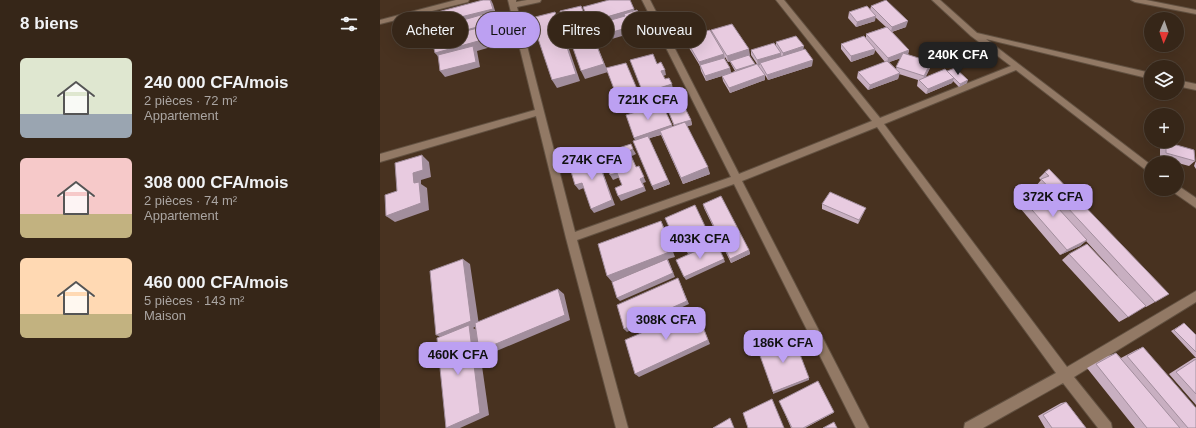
<!DOCTYPE html>
<html lang="fr">
<head>
<meta charset="utf-8">
<style>
	body { margin:0; font-family:Helvetica,sans-serif; background:#413225; color:#f1f3f6; height:100vh; display:flex; flex-direction:column; font-size:15px; white-space:nowrap }
	* { box-sizing:border-box; margin:0 }
	p { font-size:13px; color:#aaa5a2 }
	.icon { flex:none; width:22px; height:22px; fill:none; stroke:currentColor; stroke-width:2; stroke-linecap:round; stroke-linejoin:round }
	.map { position:relative; flex:1; overflow:hidden }
	.drawer { display:flex; flex-direction:column; background:#362618; width:380px }
	.drawer>* { flex:none }
	.banner { position:absolute; left:12px; top:12px; width:380px; height:36px; display:flex; gap:8px }
	.needle { width:26px; rotate:182deg }
	.fabs { position:absolute; left:764px; top:12px; display:grid; gap:8px }
	.fabs a { display:grid; place-items:center; width:40px; height:40px; border-radius:50%; background:#362618; box-shadow:0 4px 16px #0002,0 0 0 1px #504337; font-size:20px }
	.price { position:absolute; translate:-50% -34px; padding:0 9px; border-radius:8px; background:#bca0f2; color:#111; font-size:13px; line-height:26px; filter:drop-shadow(0 1px 2px #0008) }
	.price::after { content:''; position:absolute; left:50%; top:24px; width:12px; height:9px; margin-left:-6px; background:inherit; clip-path:polygon(0 0,100% 0,50% 100%) }
	.price.selected { background:#222; color:#fff }
	ul { padding:0; list-style:none }
	li { display:flex; align-items:center; gap:12px; height:100px; padding:0 20px }
	li span { display:grid; place-items:center; flex:none; width:112px; height:80px; border-radius:6px; color:#555 }
	li>.icon { margin-inline-start:auto }
	span .icon { width:48px; height:48px; fill:#fffc; stroke-width:1 }
	li b { font-size:17px }
	h2 { display:flex; justify-content:space-between; align-items:center; height:48px; padding:0 20px; font-size:17px }
	.chip { padding:0 14px; border-radius:18px; background:#362618; box-shadow:0 4px 16px #0002,0 0 0 1px #504337; font-size:14px; line-height:36px }
	.chip.selected { background:#bca0f2; color:#111 }
	main { display:flex; flex:1; min-height:0 }
	.map>svg:first-child { display:block }
	.lines { fill:none; stroke-linecap:round; stroke-linejoin:round }
	.minor-casing { stroke:#625141; stroke-width:2 }
	.minor { fill:#927965; fill-rule:evenodd }
	.wall { fill:#c8afc1; fill-rule:evenodd }
	.shaded-wall { fill:#a28e9d }
	.building { fill:#e8cbe0; stroke:#a28e9d }
</style>
</head>
<body>
<main>
<section class="drawer">
<h2>8 biens<svg class="icon" aria-label="filters" viewBox="0 0 24 24"><path d="M4 7h16M4 17h16"/><circle cx="9" cy="7" r="2"/><circle cx="15" cy="17" r="2"/></svg></h2>
<ul>
<li><span style="background:linear-gradient(#dfe7d0 70%,#9aa5b1 0)"><svg class="icon" aria-label="home" viewBox="0 0 24 24"><path d="M3 11l9-7 9 7M6 9v11h12V9"/></svg></span><div><b>240 000 CFA/mois</b><p>2 pièces · 72 m²</p><p>Appartement</p></div></li>
<li><span style="background:linear-gradient(#f6c9c9 70%,#c2b280 0)"><svg class="icon" aria-label="home" viewBox="0 0 24 24"><path d="M3 11l9-7 9 7M6 9v11h12V9"/></svg></span><div><b>308 000 CFA/mois</b><p>2 pièces · 74 m²</p><p>Appartement</p></div></li>
<li><span style="background:linear-gradient(#ffd9b3 70%,#c2b280 0)"><svg class="icon" aria-label="home" viewBox="0 0 24 24"><path d="M3 11l9-7 9 7M6 9v11h12V9"/></svg></span><div><b>460 000 CFA/mois</b><p>5 pièces · 143 m²</p><p>Maison</p></div></li>
</ul>
</section>
<div class="map">
<svg width="816" height="428" viewBox="0 0 816 428">
	<rect width="100%" height="100%" fill="#483220"/>
	<g class="lines">
		<!-- minor casing -->
		<g class="minor-casing">
			<path id="minor" d="M76,0H89L88,2L0,24V20Z
				M128,0H136V2L147,0H161L160,2L137,7L195,232L351,177L262,0H270L359,174L492,121L396,0H404L500,118L631,66L591,36L552,0H560L597,33L771,73V79L606,39L771,165V174L636,70L504,124L687,367L816,291V302L694,377L731,423L732,428H718L683,383L603,428H584L585,423L676,373L497,127L362,181L489,428H476L354,184L197,240L248,428H236L186,238L156,116L0,162V154L155,110Z
				M751,0H766L816,10V14L755,2Z
				M797,80L816,84V90L797,86Z
				M797,185L816,198V208L793,192L791,189H797Z"/>
		</g>
		<!-- minor -->
		<use href="#minor" class="minor"/>
	</g>
	<!-- wall -->
	<path class="wall" d="M491,6L526,27L512,32L529,50L528,55L550,68L545,78L567,71L587,83L579,87L573,81L572,83L546,94L537,86L538,80L519,74L518,79L488,90L477,78L478,72L505,62L495,50L494,54L471,62L461,49V44L486,38V34L506,27L495,17V21L476,27L468,18L469,12L490,10ZM521,58L516,69L509,62Z
		M331,30L370,55L348,62L345,57V59L350,68L351,73L355,71L351,64L350,61L375,64H377L371,55V50L396,47V42L423,49L432,66L388,80L385,75V80L350,93L343,81L342,76L326,81L321,71L320,66L306,43L305,38L332,34Z
		M285,103L311,120L312,125L307,126L330,174L303,184L281,135L269,138L290,184L274,190L255,140L294,126Z
		M786,142L815,161L809,166L780,158V147Z
		M816,161V169L814,166L815,163Z
		M665,172L775,302L766,307L765,306L748,317L739,322L682,260L689,254L738,276L706,241L700,246L680,255L634,201L639,195L656,187V186L661,180L659,178Z
		M323,204L369,250L370,254L351,263L324,208Z
		M442,204L484,212L478,224L442,209Z
		M804,323L816,335V405L789,374L814,358H816L791,331L801,325Z
		M763,347L816,428H755L707,368L728,356L736,353L741,358L756,350Z
		M399,401L454,412L453,413L425,428H411L400,402Z
		M686,402L706,428H664H665L658,416L681,403Z"/>
	<!-- shaded-wall -->
	<path class="shaded-wall" d="M111,0L113,4L116,14L118,17L119,28H118L125,43L97,51L100,67L65,77L60,71L62,61L55,53L56,30L52,24Z
		M201,6L228,72L205,79L201,71Z
		M254,9L256,14L212,27L209,22Z
		M175,12L179,20L200,81L177,88L172,80Z
		M496,16L495,21L476,27L477,22Z
		M528,21L526,27L511,32L512,27Z
		M264,23L266,29L218,43L215,37Z
		M424,46L423,52L403,58V53Z
		M369,49L370,55L348,62L347,56Z
		M495,49L494,54L471,62V56Z
		M529,50L527,56L507,63L508,58Z
		M401,53V58L380,63V65L378,66L377,60Z
		M344,54L345,59L320,67L319,62Z
		M433,60L432,66L388,80L387,75Z
		M551,62L550,68L543,82L544,76Z
		M375,64V67L356,73V70Z
		M350,68L351,73L326,81L325,76Z
		M285,70L286,75L283,76L281,71Z
		M520,73L518,79L488,90L490,85Z
		M385,75V80L350,93L349,88Z
		M574,78L572,83L546,94L548,89Z
		M588,80L587,83L579,87L580,84Z
		M292,84L293,89L265,98L263,93Z
		M260,96L262,101L241,108L239,102Z
		M311,120L312,125L296,130L294,125Z
		M292,125L294,130L256,143L254,138Z
		M253,149L256,154L252,156L249,151Z
		M216,154L218,159L235,205L214,213L211,209Z
		M42,155L49,162L51,177L41,180V184L47,188L49,210L15,222L6,216L34,183L33,173Z
		M259,166L266,182L263,183L266,191L241,201L238,196L260,179Z
		M328,167L330,174L303,184L301,178Z
		M237,173L240,177L233,180L230,175Z
		M288,180L290,184L274,190L272,186Z
		M202,183L206,187L199,190L195,185Z
		M486,208L478,224L479,220Z
		M281,221L284,227L295,257L288,259L295,277L240,301L237,298L287,259L232,282L227,276Z
		M299,234L301,238L294,240L293,236Z
		M707,240L700,246L680,255L687,250Z
		M332,241L333,245L309,256L307,252Z
		M369,250L370,254L351,263L350,259Z
		M83,259L90,264L99,325L93,328L97,330L178,289L184,294L190,320L107,355L100,352L109,415L80,428H66L65,339L56,335Z
		M344,259L345,262L306,280L304,277Z
		M298,278L309,304L247,332L244,329Z
		M316,309L330,344L259,377L255,374Z
		M429,378V380L393,394V392Z
		M454,412L453,413L425,428H423Z"/>
	<!-- building -->
	<path class="building" d="M103,0H110L113,9L52,24L50,14Z
		M229,0H250L254,9L209,22L203,7Z
		M506,0L528,21L512,27L491,6Z
		M201,6L224,64L201,71L180,11Z
		M487,6L496,16L477,22L469,12Z
		M257,10L264,23L215,37L210,26L245,16L244,14Z
		M115,11L116,22L56,38L55,28Z
		M175,12L196,74L172,80L151,18Z
		M115,24L120,35L55,53L52,39Z
		M352,24L369,49L347,56L331,30Z
		M507,27L529,50L508,58L486,34Z
		M330,30L344,54L319,62L305,38Z
		M416,36L424,46L403,53L396,42Z
		M484,36L495,49L471,56L461,44Z
		M394,43L401,53L377,60L371,50Z
		M93,46L96,62L60,71L58,55Z
		M425,49L433,60L387,75L380,63Z
		M523,53L551,62L544,76L516,67Z
		M273,54L277,64L281,62L285,70L281,71L285,79L289,78L292,84L263,93L250,60Z
		M369,55L375,64L356,70L350,61Z
		M344,58L350,68L325,76L320,65Z
		M507,61L520,73L490,85L478,72Z
		M246,63L260,96L239,102L226,68Z
		M377,64L385,75L349,88L342,76Z
		M575,68L588,80L580,84L567,71Z
		M565,69L574,78L548,89L539,80Z
		M300,98L311,120L294,125L285,103Z
		M282,104L292,125L254,138L246,115Z
		M305,122L328,167L301,178L280,131Z
		M268,136L288,180L272,186L253,141Z
		M786,142L814,150L815,161L786,153Z
		M251,144L253,149L249,151L256,167L259,166L264,177L260,179L264,187L238,196L235,188L242,185L237,173L230,175L224,160L231,157L229,151Z
		M216,154L232,200L211,209L202,183L195,185L190,168L199,165L198,161Z
		M42,155L43,170L33,173L34,183L39,182L41,203L6,216L5,195L17,191L15,163Z
		M669,169L789,294L775,302L661,179L669,176L665,172Z
		M658,186L707,240L687,250L639,195Z
		M450,192L486,208L479,220L442,204Z
		M341,196L369,250L350,259L323,204Z
		M315,205L332,241L307,252L299,234L293,236L285,218Z
		M281,221L292,251L227,276L218,244Z
		M336,242L344,259L304,277L296,260Z
		M707,244L766,306L748,317L689,254Z
		M83,259L91,321L56,335L50,271Z
		M287,259L293,273L237,298L232,282Z
		M298,278L307,301L244,329L237,305Z
		M178,289L185,315L99,351L95,323Z
		M316,309L328,340L255,374L245,340Z
		M804,323L816,335V352L794,330Z
		M89,325L100,413L66,428L57,338Z
		M413,336L429,378L393,392L378,350Z
		M763,347L816,408V428H808L747,356Z
		M736,353L800,428H767L716,364Z
		M816,359V394L796,372Z
		M438,381L454,412L423,428H412L399,401Z
		M392,399L404,428H368L363,413Z
		M686,402L706,428H672L663,415Z
		M350,418L354,428H333Z
		M454,422L457,428H443Z"/>
</svg>
<div class="fabs">
<a><svg class="needle" viewBox="-14 -14 28 28"><path d="M0-13l5 13h-10z" fill="#e53935"/><path d="M0 13l5-13h-10z" fill="#aaa5a2"/></svg></a>
<a><svg class="icon" aria-label="layers" viewBox="0 0 24 24"><path d="M12 4l9 5-9 5-9-5zM3 14l9 5 9-5"/></svg></a>
<a>+</a>
<a>−</a>
</div>
<b class="price selected" style="left:578px;top:76px">240K CFA</b>
<b class="price" style="left:268px;top:121px">721K CFA</b>
<b class="price" style="left:212px;top:181px">274K CFA</b>
<b class="price" style="left:673px;top:218px">372K CFA</b>
<b class="price" style="left:320px;top:260px">403K CFA</b>
<b class="price" style="left:286px;top:341px">308K CFA</b>
<b class="price" style="left:403px;top:364px">186K CFA</b>
<b class="price" style="left:78px;top:376px">460K CFA</b>
<div class="banner">
<a class="chip">Acheter</a>
<a class="chip selected">Louer</a>
<a class="chip">Filtres</a>
<a class="chip">Nouveau</a>
</div>
</div>
</main>
</body>
</html>
